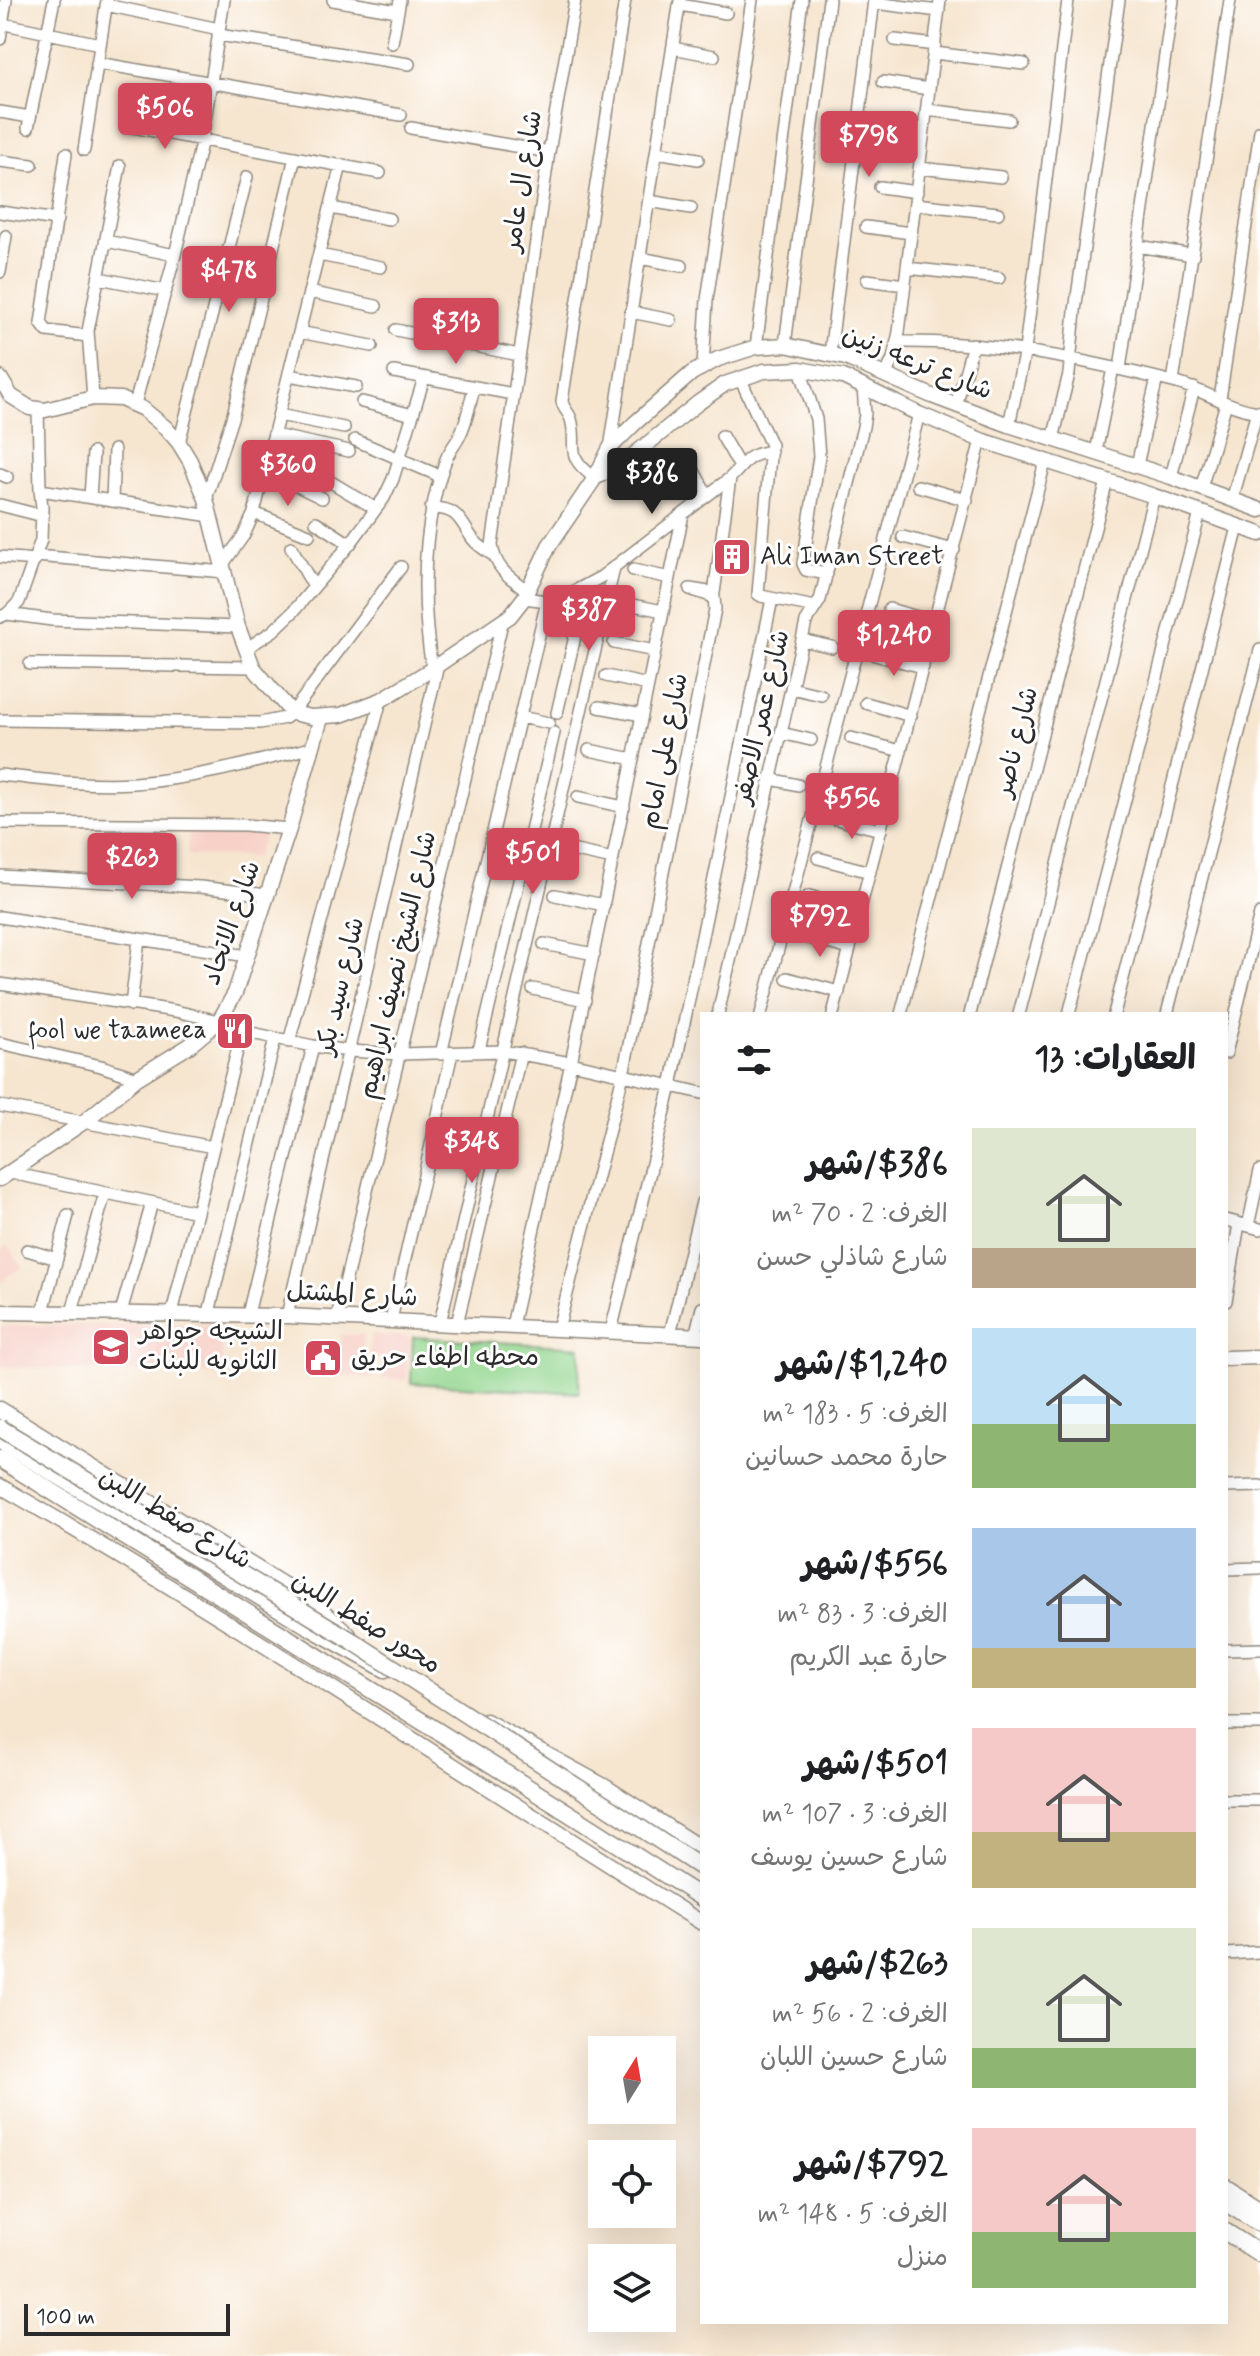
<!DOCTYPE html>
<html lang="ar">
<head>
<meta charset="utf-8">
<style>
	body { margin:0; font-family:Mynerve,"Playpen Sans Arabic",sans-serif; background:#f6f6f6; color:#202124; direction:rtl; height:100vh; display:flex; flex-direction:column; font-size:30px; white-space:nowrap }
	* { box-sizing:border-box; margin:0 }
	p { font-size:26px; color:#757577 }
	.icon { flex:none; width:44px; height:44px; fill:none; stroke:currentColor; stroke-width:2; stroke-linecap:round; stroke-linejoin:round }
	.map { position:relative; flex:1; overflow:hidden; direction:ltr }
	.side { position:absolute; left:700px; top:1012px; width:528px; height:1312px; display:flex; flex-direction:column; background:#fff; border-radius:0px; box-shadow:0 8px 32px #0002; direction:rtl }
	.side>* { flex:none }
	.needle { width:52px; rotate:11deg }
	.tools { position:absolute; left:588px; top:2036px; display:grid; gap:16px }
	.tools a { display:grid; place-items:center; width:88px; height:88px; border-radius:0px; background:#fff; box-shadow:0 8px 32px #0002; font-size:40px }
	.scale { position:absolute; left:24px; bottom:20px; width:206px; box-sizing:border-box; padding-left:8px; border:4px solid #2b2b2b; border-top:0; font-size:22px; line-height:28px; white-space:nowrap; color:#2b2b2b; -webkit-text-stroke:6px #fff; paint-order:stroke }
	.price { position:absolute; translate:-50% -68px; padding:0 18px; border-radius:8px; background:#d1495b; color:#fff; font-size:26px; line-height:52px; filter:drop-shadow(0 2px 4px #0008) }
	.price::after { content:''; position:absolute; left:50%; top:48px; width:24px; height:18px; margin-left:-12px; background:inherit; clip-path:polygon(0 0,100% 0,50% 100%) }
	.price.selected { background:#222; color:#fff }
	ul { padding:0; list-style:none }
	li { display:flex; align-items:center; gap:24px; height:200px; padding:0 32px }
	li span { display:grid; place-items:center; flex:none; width:224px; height:160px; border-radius:0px; color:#555 }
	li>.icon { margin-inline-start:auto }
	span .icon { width:96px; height:96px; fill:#fffc; stroke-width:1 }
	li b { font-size:34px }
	h2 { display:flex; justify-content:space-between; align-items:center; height:96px; padding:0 32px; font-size:34px }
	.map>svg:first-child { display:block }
	.built { fill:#f7d1c8 }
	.green { fill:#92d58d; stroke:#5e805c; stroke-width:2 }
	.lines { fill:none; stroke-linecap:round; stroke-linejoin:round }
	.minor-casing { stroke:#90887d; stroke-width:14 }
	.tertiary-casing { stroke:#90887d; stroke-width:17 }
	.primary-casing { stroke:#90887d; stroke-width:19 }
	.minor { stroke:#fff; stroke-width:11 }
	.tertiary { stroke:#fff; stroke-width:14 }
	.primary { stroke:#fff; stroke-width:16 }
	.primary-bridge-casing { stroke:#90887d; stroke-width:19; stroke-linecap:butt }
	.primary-bridge { stroke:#fff; stroke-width:16 }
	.labels { text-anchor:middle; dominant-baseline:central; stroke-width:6; stroke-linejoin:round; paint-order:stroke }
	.street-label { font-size:26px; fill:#2b2b2b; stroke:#fff }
	.poi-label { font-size:26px; fill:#2b2b2b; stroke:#fff; text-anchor:start }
</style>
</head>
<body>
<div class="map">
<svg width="1260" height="2356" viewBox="0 0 1260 2356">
	<rect width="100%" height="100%" fill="#fff"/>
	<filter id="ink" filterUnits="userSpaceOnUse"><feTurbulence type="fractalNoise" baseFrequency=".0125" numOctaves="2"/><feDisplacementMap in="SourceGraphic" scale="16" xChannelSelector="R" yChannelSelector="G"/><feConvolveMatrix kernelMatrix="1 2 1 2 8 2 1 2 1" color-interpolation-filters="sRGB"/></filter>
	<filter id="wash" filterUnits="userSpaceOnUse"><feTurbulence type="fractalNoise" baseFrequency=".006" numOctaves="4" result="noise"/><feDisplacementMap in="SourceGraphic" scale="32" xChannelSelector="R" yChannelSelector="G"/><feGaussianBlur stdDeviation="1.8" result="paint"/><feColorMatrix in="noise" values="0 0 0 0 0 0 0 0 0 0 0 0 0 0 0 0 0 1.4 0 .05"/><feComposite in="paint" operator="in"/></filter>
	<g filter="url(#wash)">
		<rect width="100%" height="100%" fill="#f6e5cf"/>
		<!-- built -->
		<path class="built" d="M189,831L265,832L256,857L187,855Z
			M8,1245L22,1267L0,1282V1250Z
			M223,1324L222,1374L0,1367V1326Z
			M341,1334L363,1335L362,1359L375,1360L374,1378L338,1375Z
			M371,1334L410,1337L407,1380L382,1378L383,1358L369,1357Z"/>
		<!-- green -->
		<path class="green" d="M413,1337L580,1347L579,1393L411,1383Z"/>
	</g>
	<g filter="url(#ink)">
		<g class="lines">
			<!-- minor casing -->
			<g class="minor-casing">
				<path id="minor" d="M333,0L397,11
					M874,3L939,11
					M106,5L219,29
					M680,5L726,13
					M0,23L100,44
					M218,35L409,64
					M0,39L6,0
					M895,40L935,45
					M392,43L400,0
					M673,48L714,56
					M934,53L1024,64
					M97,63L401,115
					M883,82L929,89
					M927,110L1009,120
					M0,112L30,117
					M133,127L380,173
					M28,128L54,0
					M411,128L549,152
					M858,128L923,137
					M84,150L107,0
					M657,152L698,159
					M66,154L41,323L47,331L88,336
					M0,161L32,165
					M920,168L1001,177
					M880,187L917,192
					M649,201L691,208
					M915,204L998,213
					M331,208L389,219
					M0,212L57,220
					M866,227L911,233
					M106,241L175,255
					M1138,246L1193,255
					M319,255L381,267
					M640,258L682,266
					M907,268L999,278
					M0,272L6,236
					M99,278L166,291
					M867,280L905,285
					M309,292L376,306
					M631,312L671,320
					M396,330L519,355
					M299,332L372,346
					M898,342C994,341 1081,359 1173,382C1203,389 1229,409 1260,412
					M785,345L829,0
					M756,347L802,0
					M830,354L874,0
					M703,366L707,300L752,0
					M800,369L816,419L819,456L803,564L806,570L827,574
					M1120,369L1173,0
					M394,372L513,394
					M886,374L893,359L899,332L940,0
					M289,375L356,387
					M740,378L771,445L758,594L761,596L815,607
					M1173,382L1230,0
					M93,398L88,331L120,166
					M1220,399L1260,131
					M362,402L413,415
					M135,404L175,255L202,139L224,0
					M956,406L973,344
					M279,415L344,428
					M1009,425L1025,350L1068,0
					M274,435L349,451
					M722,436L740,467
					M1053,439L1069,374L1075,311L1119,0
					M355,440L440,476
					M179,443L247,177
					M610,448L680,0
					M1096,452L1113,368
					M1137,465L1157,378
					M693,469L707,495
					M265,470L322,498
					M0,474L7,477
					M1171,477L1194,388
					M595,478C562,454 579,447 571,419C568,411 563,409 562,401L625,0
					M331,482L376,509
					M918,486L967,500
					M1201,488L1226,403
					M40,490L211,516
					M90,497L93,453
					M206,499L233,415L295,157
					M112,500L114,450
					M1232,500L1257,412
					M0,505L43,516
					M431,508C458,508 459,519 472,538C478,546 485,550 493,555
					M254,513L309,535
					M316,522L350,544
					M903,537L954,550
					M291,547L314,587
					M36,556L225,572
					M0,557L35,560
					M223,564L244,535L254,513L341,165
					M633,570L670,578
					M528,591C510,578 495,569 492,545L549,152L575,0
					M524,598L547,601L573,592L601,577L730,478C748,461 744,456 771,451
					M623,603L663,611
					M889,609L935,622
					M7,614L52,620L238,627
					M0,617L7,614L19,602L41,540L42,507L40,490L38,410
					M802,640L832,647
					M614,643L655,651
					M247,648L273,631L293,612L350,544L384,498L393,479L424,378
					M875,655L923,667
					M30,664L253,667
					M432,669C421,600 421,529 445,462C448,452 456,444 460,435C467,421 470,403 474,388
					M606,676L648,685
					M791,688L821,695
					M866,703L911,716
					M599,707L642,715
					M557,713L587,585
					M520,717L549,723
					M0,720L260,723L285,718L292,713L401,567
					M781,733L811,740
					M851,738L901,751
					M589,750L633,759
					M0,775C44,780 89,786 134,783C195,779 255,762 314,747
					M771,779L798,785
					M851,783L891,793
					M578,797L624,807
					M832,818L881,830
					M0,823L245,825L289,829
					M566,849L613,859
					M818,858L870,872
					M0,876L200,887L267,895
					M555,895L604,905
					M809,896L860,909
					M0,917L247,956
					M798,935L850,949
					M544,944L594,954
					M787,978L839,992
					M0,984L175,1011L219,1021L242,1031L313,1046L349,1051L400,1054L503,1051L571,1063L702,1093
					M533,989L585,1000
					M131,1005L139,939
					M718,1014L806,622L820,600L863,427L865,414L863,387
					M761,1014L919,414
					M833,1014L981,440
					M901,1014L1045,462
					M970,1014L1107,481
					M1019,1014L1154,496
					M1069,1014L1200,513
					M1114,1014L1238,527
					M1167,1014L1260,650
					M289,1042L381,700
					M0,1043L101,1066L137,1078
					M479,1050L554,733
					M1226,1053L1260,914
					M441,1054L547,601
					M0,1106L213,1147
					M11,1173L197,1212
					M1226,1220L1260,1229
					M1248,1226L1260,1171
					M27,1250L57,1259
					M1226,1301L1239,1224
					M43,1312L68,1215
					M72,1312L105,1193
					M121,1312L152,1203
					M172,1313L242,1031
					M209,1313L275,1039
					M248,1314L313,1046
					M287,1316L438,665
					M337,1317L502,623
					M391,1320L452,1053
					M440,1323L614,568
					M457,1324L521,1053
					M512,1326L571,1063L683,514
					M558,1329L623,1075L715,609L714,597L690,589L714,593L730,478
					M611,1331L671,1086L772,599
					M670,1334L702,1202
					M695,1336L702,1308
					M1226,1487L1260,1486
					M1226,1569L1260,1568
					M1226,1650L1260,1649
					M1226,1724H1260
					M1226,1800H1260
					M1226,1954L1260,1952"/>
			</g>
			<!-- tertiary casing -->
			<g class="tertiary-casing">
				<path id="tertiary" d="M0,378L11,396L30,408L45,410L93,398L121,399L143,409L166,428L179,443L190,461L206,499L238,627L253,667L292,713L311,717L341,715L381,700L432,669L510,616L524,598L549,546L595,478L610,448L635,423L692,373L718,359L756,347L785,345L846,358L932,396L1009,425L1171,477L1260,510
					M595,478L630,458L698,403L725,384L764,371L800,369L843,377L919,414L981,440L1154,496L1260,534
					M0,1179L85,1121L137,1078L189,1046L219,1021L235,993L247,956L289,829L321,718
					M0,1312L287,1316L702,1336
					M1226,1358L1260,1357
					M0,1442L313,1630L385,1670
					M0,1486C239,1623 468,1777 702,1923
					M486,1721L604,1786L702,1849
					M1226,2186L1260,2208"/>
			</g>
			<!-- primary casing -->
			<g class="primary-casing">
				<path id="primary" d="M0,1410L316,1606L348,1635
					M0,1459L518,1781L702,1898
					M1226,2203L1260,2224
					M1226,2232L1260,2254"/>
			</g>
			<!-- minor -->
			<use href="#minor" class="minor"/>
			<!-- tertiary -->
			<use href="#tertiary" class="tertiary"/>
			<!-- primary -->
			<use href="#primary" class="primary"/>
			<!-- primary-bridge casing -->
			<g class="primary-bridge-casing">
				<path id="primary-bridge" d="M0,1428L354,1642L702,1868"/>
			</g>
			<!-- primary-bridge -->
			<use href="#primary-bridge" class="primary-bridge"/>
		</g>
	</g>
	<!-- icons -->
	<defs>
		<g id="building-square" transform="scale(2)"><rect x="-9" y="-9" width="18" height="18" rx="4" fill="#d1495b" stroke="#fff"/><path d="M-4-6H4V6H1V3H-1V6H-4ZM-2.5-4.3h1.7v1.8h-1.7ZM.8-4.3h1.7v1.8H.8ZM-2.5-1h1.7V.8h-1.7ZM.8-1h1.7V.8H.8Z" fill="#fff"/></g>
		<g id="restaurant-square" transform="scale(2)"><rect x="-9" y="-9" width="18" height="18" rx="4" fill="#d1495b" stroke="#fff"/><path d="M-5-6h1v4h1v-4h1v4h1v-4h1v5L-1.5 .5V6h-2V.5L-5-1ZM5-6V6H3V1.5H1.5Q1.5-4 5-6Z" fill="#fff"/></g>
		<g id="school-square" transform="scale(2)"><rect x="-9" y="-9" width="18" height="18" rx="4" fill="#d1495b" stroke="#fff"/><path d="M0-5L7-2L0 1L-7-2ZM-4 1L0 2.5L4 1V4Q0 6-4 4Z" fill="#fff"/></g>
		<g id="civic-square" transform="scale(2)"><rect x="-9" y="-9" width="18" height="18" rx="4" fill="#d1495b" stroke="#fff"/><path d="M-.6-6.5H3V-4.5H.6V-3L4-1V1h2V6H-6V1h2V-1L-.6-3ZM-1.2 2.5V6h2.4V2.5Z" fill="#fff"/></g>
	</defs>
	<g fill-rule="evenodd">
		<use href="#building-square" x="732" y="557"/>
		<use href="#restaurant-square" x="235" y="1031"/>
		<use href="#school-square" x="111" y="1347"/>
		<use href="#civic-square" x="323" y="1358"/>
	</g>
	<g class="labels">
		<!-- street labels -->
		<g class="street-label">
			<text transform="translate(523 181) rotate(-81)">شارع ال عامر</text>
			<text transform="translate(917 363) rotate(22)">شارع ترعه زنين</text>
			<text transform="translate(762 717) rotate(-77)">شارع عمر الاصفر</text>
			<text transform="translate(1017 742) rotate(-76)">شارع ناصر</text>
			<text transform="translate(665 751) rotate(-79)">شارع على امام</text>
			<text transform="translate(232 923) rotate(-71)">شارع الاتحاد</text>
			<text transform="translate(398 965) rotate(-77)">شارع الشيخ نصيف ابراهيم</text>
			<text transform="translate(341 986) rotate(-77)">شارع سيد بكر</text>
			<text transform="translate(352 1295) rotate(3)">شارع المشتل</text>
			<text transform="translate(175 1519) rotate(31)">شارع صفط اللبن</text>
			<text transform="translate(366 1623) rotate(32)">محور صفط اللبن</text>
		</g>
		<!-- poi labels -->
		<g class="poi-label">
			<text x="760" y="557">Ali Iman Street</text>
			<text x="207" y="1031" text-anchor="end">fool we taameea</text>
			<text x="139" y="1332">الشيجه جواهر<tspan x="139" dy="30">الثانويه للبنات</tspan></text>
			<text x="351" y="1358">محطه اطفاء حريق</text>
		</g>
	</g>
</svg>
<div class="tools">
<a><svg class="needle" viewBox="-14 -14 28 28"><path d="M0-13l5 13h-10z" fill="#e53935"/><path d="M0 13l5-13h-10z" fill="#757577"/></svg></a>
<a><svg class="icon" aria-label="locate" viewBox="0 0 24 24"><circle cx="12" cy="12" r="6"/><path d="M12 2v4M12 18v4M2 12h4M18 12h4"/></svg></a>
<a><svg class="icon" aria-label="layers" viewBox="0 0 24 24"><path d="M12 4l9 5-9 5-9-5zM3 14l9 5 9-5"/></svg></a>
</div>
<div class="scale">100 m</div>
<b class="price" style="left:165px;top:151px">$506</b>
<b class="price" style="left:869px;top:179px">$798</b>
<b class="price" style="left:229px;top:314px">$478</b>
<b class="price" style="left:456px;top:366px">$313</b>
<b class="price" style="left:288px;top:508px">$360</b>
<b class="price selected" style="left:652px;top:516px">$386</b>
<b class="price" style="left:589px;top:653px">$387</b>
<b class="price" style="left:894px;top:678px">$1,240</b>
<b class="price" style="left:852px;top:841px">$556</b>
<b class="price" style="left:533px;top:896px">$501</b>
<b class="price" style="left:132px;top:901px">$263</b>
<b class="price" style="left:820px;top:959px">$792</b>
<b class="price" style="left:472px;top:1185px">$348</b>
<section class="side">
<h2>العقارات: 13<svg class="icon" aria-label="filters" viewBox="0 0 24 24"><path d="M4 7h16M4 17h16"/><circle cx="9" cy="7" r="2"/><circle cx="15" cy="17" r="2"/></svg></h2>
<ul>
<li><span style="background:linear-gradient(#dfe7d0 75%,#b9a48a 0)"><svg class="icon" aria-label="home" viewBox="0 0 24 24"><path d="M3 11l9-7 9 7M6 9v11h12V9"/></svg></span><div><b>$386/شهر</b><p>الغرف: 2 · 70 m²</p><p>شارع شاذلي حسن</p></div></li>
<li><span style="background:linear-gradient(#bfe0f5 60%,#8fb573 0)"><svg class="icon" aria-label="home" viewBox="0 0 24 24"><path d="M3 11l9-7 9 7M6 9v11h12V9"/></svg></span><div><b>$1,240/شهر</b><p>الغرف: 5 · 183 m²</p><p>حارة محمد حسانين</p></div></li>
<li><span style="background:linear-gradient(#a9c7e8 75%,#c2b280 0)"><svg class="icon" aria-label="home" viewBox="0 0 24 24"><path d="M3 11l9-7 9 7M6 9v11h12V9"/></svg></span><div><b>$556/شهر</b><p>الغرف: 3 · 83 m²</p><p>حارة عبد الكريم</p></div></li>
<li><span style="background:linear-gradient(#f6c9c9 65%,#c2b280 0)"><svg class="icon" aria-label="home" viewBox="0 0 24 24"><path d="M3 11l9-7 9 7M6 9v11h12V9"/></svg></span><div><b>$501/شهر</b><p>الغرف: 3 · 107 m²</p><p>شارع حسين يوسف</p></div></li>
<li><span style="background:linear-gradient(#dfe7d0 75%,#8fb573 0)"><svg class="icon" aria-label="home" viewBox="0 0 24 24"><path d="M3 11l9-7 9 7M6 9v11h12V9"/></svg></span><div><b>$263/شهر</b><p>الغرف: 2 · 56 m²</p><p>شارع حسين اللبان</p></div></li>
<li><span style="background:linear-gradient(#f6c9c9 65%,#8fb573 0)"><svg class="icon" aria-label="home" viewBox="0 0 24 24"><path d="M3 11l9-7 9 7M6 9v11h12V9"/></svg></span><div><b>$792/شهر</b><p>الغرف: 5 · 148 m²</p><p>منزل</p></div></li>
</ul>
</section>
</div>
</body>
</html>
